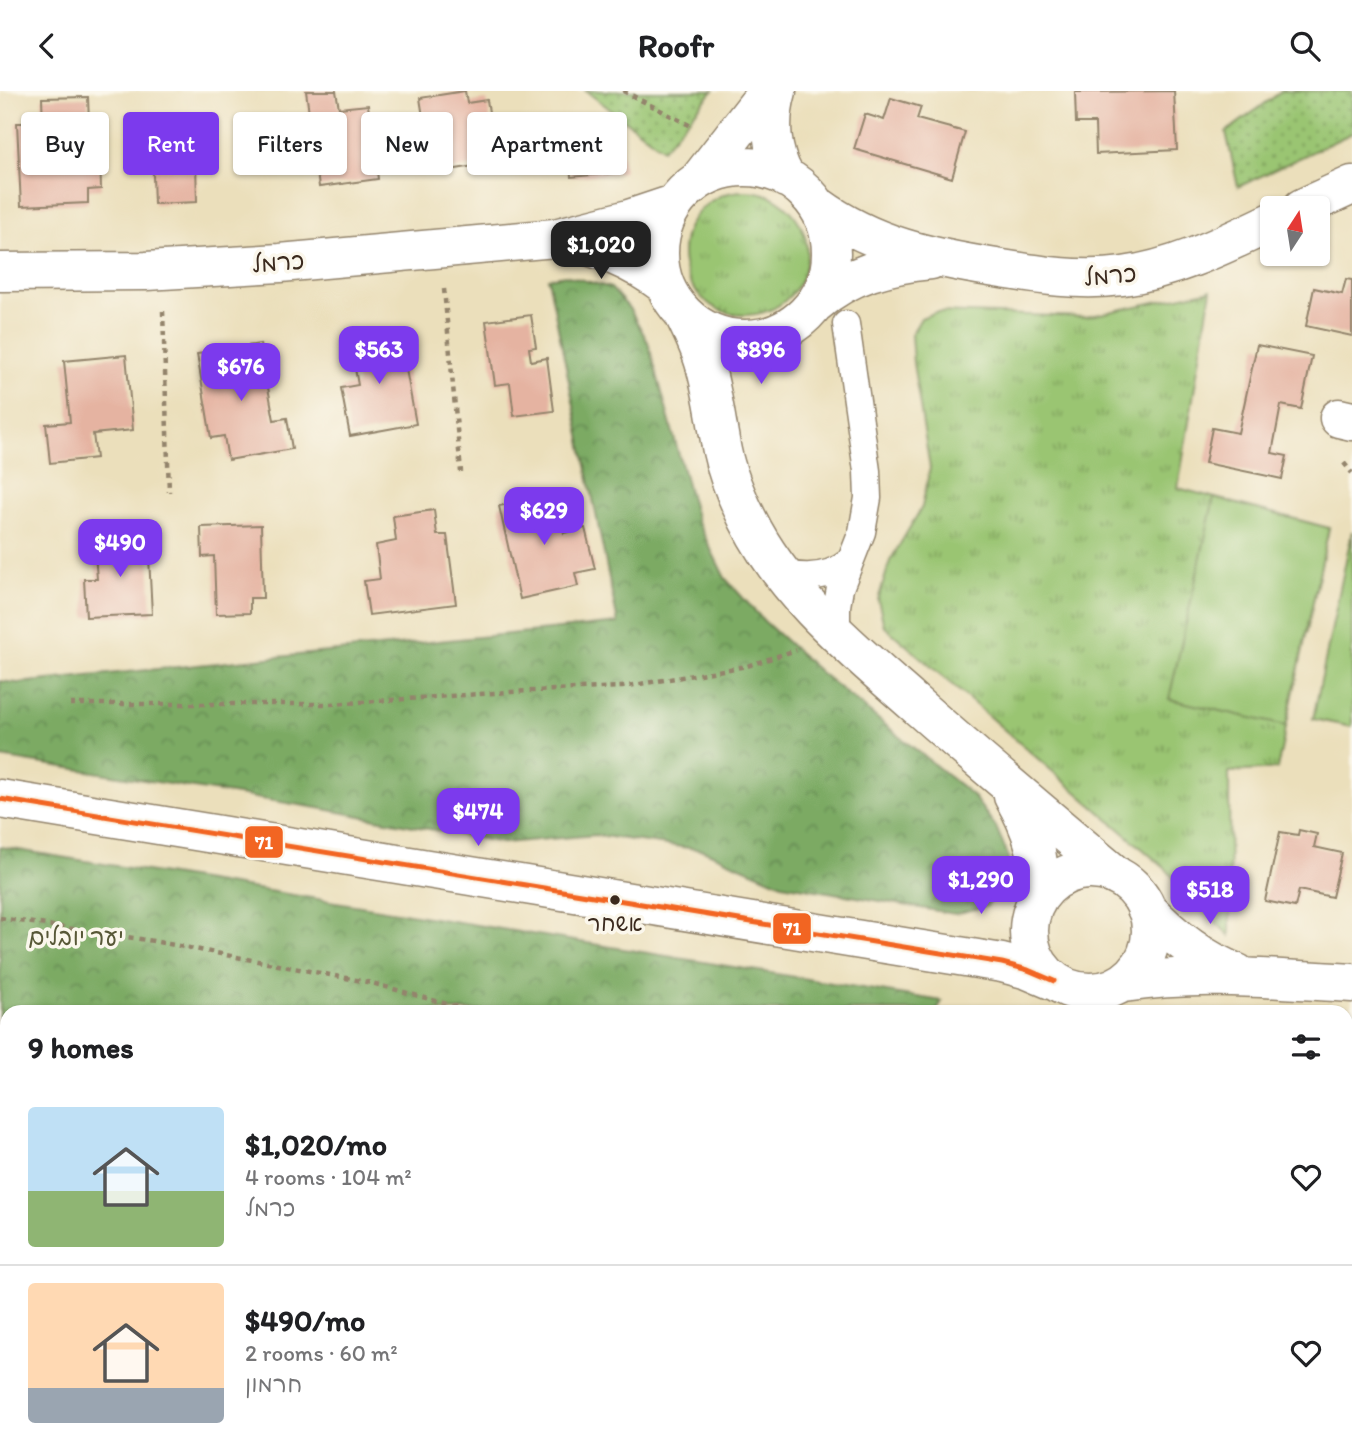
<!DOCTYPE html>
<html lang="en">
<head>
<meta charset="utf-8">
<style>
	body { margin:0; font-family:Itim,"Playpen Sans Hebrew",sans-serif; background:#f6f6f6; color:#202124; height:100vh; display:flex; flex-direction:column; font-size:26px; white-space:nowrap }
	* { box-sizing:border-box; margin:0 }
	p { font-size:23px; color:#757577 }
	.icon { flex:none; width:38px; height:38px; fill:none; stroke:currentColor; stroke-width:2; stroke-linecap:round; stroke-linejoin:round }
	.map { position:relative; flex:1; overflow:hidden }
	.sheet { position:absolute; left:0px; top:914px; width:1353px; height:450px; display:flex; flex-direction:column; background:#fff; border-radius:21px 21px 0 0; box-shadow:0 2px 5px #0004 }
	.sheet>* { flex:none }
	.guide { position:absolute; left:21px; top:21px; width:700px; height:63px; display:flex; gap:14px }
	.needle { width:46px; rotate:12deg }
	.fabs { position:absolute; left:1260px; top:105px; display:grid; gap:14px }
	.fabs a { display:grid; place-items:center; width:70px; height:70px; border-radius:7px; background:#fff; box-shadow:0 2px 5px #0004; font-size:35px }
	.price { position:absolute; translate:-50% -60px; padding:0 16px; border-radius:14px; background:#7c3aed; color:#fff; font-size:23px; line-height:46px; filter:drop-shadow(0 2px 4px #0008) }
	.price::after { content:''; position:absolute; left:50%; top:42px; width:21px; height:16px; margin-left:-10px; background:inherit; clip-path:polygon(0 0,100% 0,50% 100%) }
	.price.current { background:#222; color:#fff }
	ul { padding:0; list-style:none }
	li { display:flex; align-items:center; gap:21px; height:175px; padding:0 28px }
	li+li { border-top:2px solid #e0e0e0 }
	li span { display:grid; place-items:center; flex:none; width:196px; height:140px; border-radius:7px; color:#555 }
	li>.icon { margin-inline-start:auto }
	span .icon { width:84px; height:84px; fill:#fffc; stroke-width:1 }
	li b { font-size:30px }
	h2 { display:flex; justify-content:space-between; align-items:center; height:84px; padding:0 28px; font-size:30px }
	.chip { padding:0 24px; border-radius:7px; background:#fff; box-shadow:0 2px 5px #0004; font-size:24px; line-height:63px }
	.chip.current { background:#7c3aed; color:#fff }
	header { display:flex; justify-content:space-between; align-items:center; height:91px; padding:0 28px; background:#fff; font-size:32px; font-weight:700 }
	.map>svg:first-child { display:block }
	.grass { fill:url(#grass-tufts); stroke:#6a7848; stroke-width:2 }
	.forest { fill:url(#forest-crowns); stroke:#5b6a41; stroke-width:2 }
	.park { fill:url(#park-dots); stroke:#6a7848; stroke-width:2 }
	.pitch { fill:#9ac572; stroke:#6a7848; stroke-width:2 }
	.building { fill:#e5b3a1 }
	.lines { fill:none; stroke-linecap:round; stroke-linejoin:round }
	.service-casing { stroke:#93846c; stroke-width:29 }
	.minor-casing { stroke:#93846c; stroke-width:41 }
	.path { stroke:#93846c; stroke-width:4.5; stroke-dasharray:5 5; stroke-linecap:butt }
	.service { stroke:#fff; stroke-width:26 }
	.minor { stroke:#fff; stroke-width:38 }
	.bus-1-casing { stroke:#fbf7ec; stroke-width:10 }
	.bus-1 { stroke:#f26522; stroke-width:5 }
	.bus-dot { fill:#3b2a1e; stroke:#fbf7ec; stroke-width:2.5 }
	.labels { text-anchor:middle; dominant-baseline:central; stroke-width:7; stroke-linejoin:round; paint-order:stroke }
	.bus-label { font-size:22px; fill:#3b2a1e; stroke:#fbf7ec }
	.street-label { font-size:24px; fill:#3b2a1e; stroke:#fbf7ec }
	.park-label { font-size:24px; fill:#585837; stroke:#fbf7ec }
	.line-badge { stroke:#fbf7ec; stroke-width:2.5 }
	.badge-label { font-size:19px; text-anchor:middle; font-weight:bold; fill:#fff }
</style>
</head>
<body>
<header><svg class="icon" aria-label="back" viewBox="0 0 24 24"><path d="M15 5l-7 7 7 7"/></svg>Roofr<svg class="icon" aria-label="search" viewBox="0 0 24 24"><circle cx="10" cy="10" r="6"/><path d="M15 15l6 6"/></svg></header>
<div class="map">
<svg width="1352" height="1363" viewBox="0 0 1352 1363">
	<defs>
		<pattern id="grass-tufts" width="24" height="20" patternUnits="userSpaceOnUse" patternTransform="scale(1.75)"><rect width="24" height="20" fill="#9ac572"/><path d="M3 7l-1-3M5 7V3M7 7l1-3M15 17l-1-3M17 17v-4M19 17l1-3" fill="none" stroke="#7fa05d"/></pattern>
		<pattern id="forest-crowns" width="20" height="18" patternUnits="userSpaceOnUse" patternTransform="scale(1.75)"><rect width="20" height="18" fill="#7baa64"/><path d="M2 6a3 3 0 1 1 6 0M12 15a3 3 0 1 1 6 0" fill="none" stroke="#668b52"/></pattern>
		<pattern id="park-dots" width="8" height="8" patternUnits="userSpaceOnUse" patternTransform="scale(1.75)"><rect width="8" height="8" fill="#9ac572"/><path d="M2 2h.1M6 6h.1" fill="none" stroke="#7fa05d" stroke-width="1.8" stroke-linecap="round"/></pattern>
	</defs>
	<rect width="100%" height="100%" fill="#fbf7ec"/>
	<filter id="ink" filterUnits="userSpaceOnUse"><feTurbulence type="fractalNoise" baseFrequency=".0143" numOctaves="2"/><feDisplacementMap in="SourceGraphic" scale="14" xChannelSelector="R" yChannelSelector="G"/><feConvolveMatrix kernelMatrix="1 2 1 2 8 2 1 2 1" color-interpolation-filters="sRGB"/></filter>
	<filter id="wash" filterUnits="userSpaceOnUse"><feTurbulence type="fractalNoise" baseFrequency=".00686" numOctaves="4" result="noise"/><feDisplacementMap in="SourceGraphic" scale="28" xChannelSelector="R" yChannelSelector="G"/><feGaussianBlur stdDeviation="1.57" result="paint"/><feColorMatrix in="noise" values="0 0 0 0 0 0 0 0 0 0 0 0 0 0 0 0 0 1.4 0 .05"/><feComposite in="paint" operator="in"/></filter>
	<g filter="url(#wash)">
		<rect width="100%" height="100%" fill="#ebdfbb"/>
		<!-- grass -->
		<path class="grass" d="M683 162a62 62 0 1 1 124 0a62 62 0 1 1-124 0Z
			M1211,199L1178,397L1329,437L1277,678L1229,681L1230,845L1189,806L1167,779L884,535L878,509L890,470L922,416L930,377L913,272L911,244L921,227L936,221L1086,226Z
			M1346,1123H1352V1363H476L486,1356H1346Z"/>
		<!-- forest -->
		<path class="forest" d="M565,184L611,197L629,217L648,251L697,430L725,487L764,530L821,582L972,704L996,736L1009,767L999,802L987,815L955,823L782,793L703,759L596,744L503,752L318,717L0,666V590L18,592L618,532L548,187Z
			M0,756L942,910L937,920H7V1356H437L426,1363H0Z"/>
		<!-- park -->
		<path class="park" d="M586,0H713L663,58Z
			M1282,0H1352V42L1238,96L1226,41Z"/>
		<!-- pitch -->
		<path class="pitch" d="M1214,407L1329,437L1286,635L1169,608Z
			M1352,440V636L1313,628Z"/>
		<g id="blocks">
			<!-- building -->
			<path class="building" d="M306,0H336L339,17L368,14L378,88L319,96Z
				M465,0L467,12L487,9L493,46L476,48L480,74L432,82L420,7Z
				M1174,0L1177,59L1096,63L1095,32H1076L1075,1Z
				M88,6L89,32H99L101,98L88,99V112L21,115L17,32H43L42,7Z
				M891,7L921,16L917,28L965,41L952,87L854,58L865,23L884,29Z
				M189,26L190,39L207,38L208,73H196L197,111L154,113L151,27Z
				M619,35L624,81L571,86L567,41Z
				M1346,188L1352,189V245L1306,235L1314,197L1342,203Z
				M531,224L536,256L529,257L531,270L547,267L554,320L514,325L510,292L495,294L486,230Z
				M399,240L416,333L350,345L341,297L358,294L350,250Z
				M260,253L274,329L287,327L292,358L228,369L224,345L211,347L197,263Z
				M1257,254L1312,265L1301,318L1281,314L1272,362L1287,365L1282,388L1205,372L1212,337L1238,342Z
				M126,264L133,339L93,343L96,367L50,372L46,333L70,331L64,270Z
				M555,402L564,442L585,437L595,478L575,482L578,495L520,508L499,415Z
				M434,419L437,444H447L456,513L369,524L364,490L380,488L376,454L396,450L393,425Z
				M261,434L263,507H250V522L216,523L214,465L202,466L201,436Z
				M148,447L152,523L86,526L84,488H97L94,449Z
				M1299,739L1317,743L1314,756L1342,762L1332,806L1299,799L1295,816L1265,810L1280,741L1298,744Z"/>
		</g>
	</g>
	<g filter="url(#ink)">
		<use href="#blocks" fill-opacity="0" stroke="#93846c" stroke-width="2"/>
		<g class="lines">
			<!-- service casing -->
			<g class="service-casing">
				<path id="service" d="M783,482C807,488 830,487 850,470
					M837,542V515L840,497L862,441L868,407L867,380L846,233"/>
			</g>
			<!-- minor casing -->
			<g class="minor-casing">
				<path id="minor" d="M777,0C769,28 770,61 786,87
					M659 162a86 86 0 1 1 172 0a86 86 0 1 1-172 0Z
					M698,90L768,0
					M818,115C871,154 932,167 996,177C1038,184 1081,191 1123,185C1176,178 1225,153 1272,131
					M1302,117L1352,94
					M557,147C598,156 632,169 665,194
					M0,181L146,180L280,172L555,147L629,128L674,113
					M816,212C849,183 888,173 931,169
					M683,222C691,238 699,254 704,271C713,300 716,330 722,360C727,384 737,407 748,429C785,504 854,559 915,613C982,672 1050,729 1118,786
					M1339,327L1352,330
					M1013,705C1032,738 1041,767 1040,805
					M0,708L1002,872L1028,879L1054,890
					M1029 840a61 61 0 1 1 122 0a61 61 0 1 1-122 0Z
					M1146,817C1173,846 1201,868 1237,882
					M1123,892C1199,880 1276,888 1352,892"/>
			</g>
			<!-- path -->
			<path class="path" d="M623,0L691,35
				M444,198L461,381
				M163,220L169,401
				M1344,372L1352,382
				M70,613H331L510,601L622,596L747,575L796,559
				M0,827L153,850L372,892L472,920
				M1346,1172H1352"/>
			<!-- service -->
			<use href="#service" class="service"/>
			<!-- minor -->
			<use href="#minor" class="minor"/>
			<!-- bus-1 casing -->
			<g class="bus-1-casing">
				<path id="bus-1" d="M0,708L1002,872L1028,879L1054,890"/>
			</g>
			<!-- bus-1 -->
			<use href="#bus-1" class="bus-1"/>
		</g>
	</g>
	<!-- markers -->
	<circle class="bus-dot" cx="615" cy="809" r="6"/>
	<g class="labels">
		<!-- bus labels -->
		<g class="bus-label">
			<text x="615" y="832">אשחר</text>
		</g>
		<!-- street labels -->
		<g class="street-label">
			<text transform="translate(278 171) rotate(-4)">כרמל</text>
			<text transform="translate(1110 184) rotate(-5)">כרמל</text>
		</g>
		<!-- park labels -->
		<g class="park-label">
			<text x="76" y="845">יער יובלים</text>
		</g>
	</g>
	<g class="line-badge">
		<rect x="244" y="734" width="40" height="34" rx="7" fill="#f26522"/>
		<rect x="772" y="821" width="40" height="33" rx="7" fill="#f26522"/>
	</g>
	<g class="badge-label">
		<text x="264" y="758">71</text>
		<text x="792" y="844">71</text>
	</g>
</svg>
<div class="fabs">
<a><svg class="needle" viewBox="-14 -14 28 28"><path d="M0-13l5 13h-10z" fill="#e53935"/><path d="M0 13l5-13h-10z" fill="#757577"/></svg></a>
</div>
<b class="price current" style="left:601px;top:190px">$1,020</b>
<b class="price" style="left:379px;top:295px">$563</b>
<b class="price" style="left:761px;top:295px">$896</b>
<b class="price" style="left:241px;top:312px">$676</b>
<b class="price" style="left:544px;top:456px">$629</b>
<b class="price" style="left:120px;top:488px">$490</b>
<b class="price" style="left:478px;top:757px">$474</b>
<b class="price" style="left:981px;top:825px">$1,290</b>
<b class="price" style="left:1210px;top:835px">$518</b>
<div class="guide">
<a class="chip">Buy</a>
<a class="chip current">Rent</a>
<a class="chip">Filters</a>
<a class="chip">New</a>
<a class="chip">Apartment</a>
</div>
<section class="sheet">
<h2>9 homes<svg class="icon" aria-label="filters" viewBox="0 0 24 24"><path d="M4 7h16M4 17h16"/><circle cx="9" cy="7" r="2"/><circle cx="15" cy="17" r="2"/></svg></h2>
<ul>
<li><span style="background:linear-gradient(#bfe0f5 60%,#8fb573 0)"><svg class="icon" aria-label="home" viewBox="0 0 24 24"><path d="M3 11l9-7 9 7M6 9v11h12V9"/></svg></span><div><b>$1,020/mo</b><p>4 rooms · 104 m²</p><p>כרמל</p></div><svg class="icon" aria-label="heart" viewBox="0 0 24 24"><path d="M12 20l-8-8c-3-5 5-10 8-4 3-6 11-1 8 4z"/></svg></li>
<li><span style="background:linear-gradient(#ffd9b3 75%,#9aa5b1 0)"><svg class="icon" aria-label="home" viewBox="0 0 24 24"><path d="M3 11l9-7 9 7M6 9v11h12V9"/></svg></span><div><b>$490/mo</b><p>2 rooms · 60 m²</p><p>חרמון</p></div><svg class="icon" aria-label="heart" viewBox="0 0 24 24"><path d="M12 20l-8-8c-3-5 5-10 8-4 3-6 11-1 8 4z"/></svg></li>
</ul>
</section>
</div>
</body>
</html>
